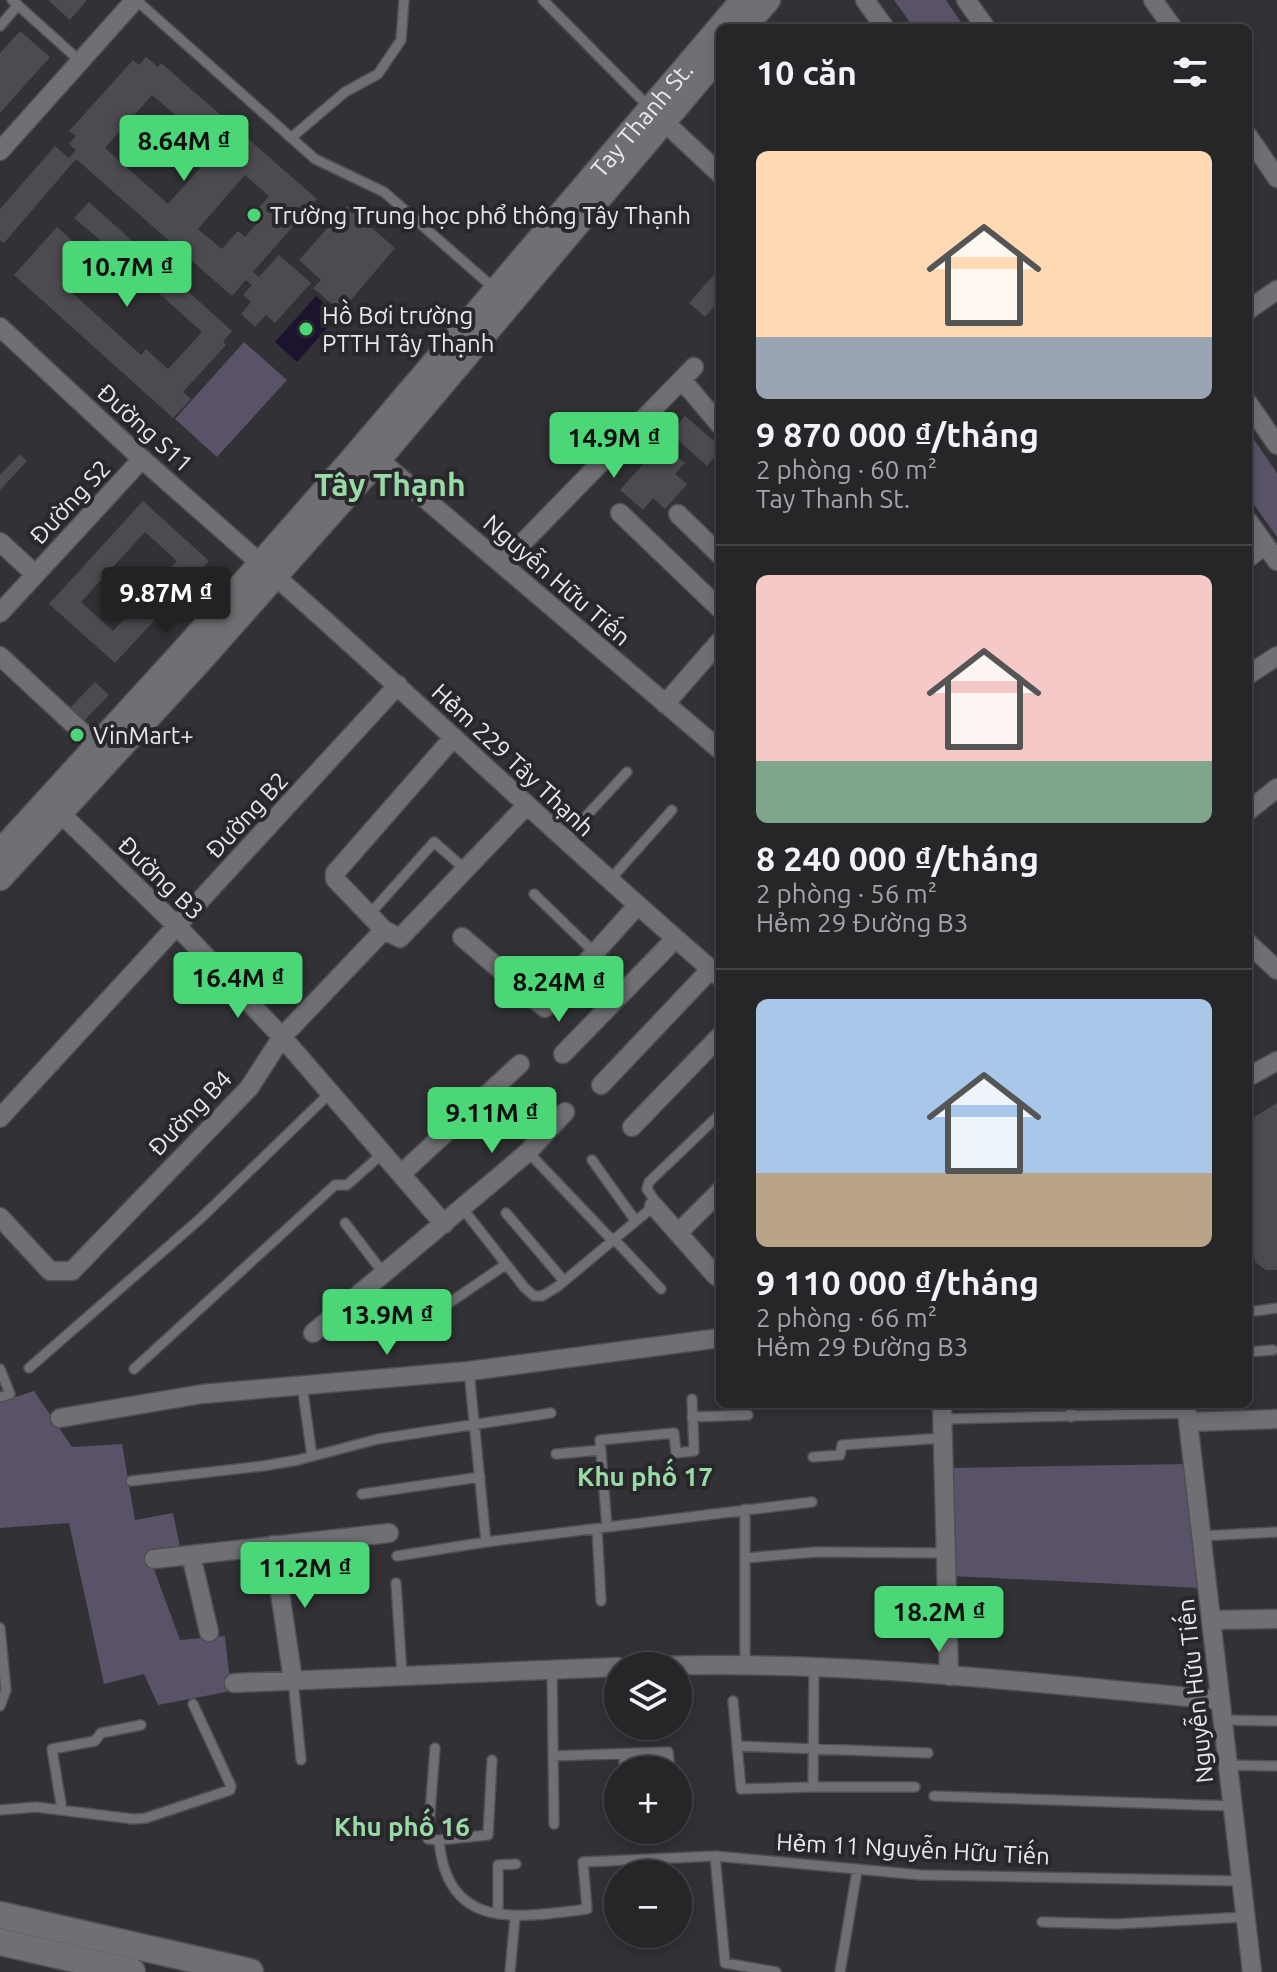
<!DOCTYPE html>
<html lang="vi">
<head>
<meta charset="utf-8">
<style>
	body { margin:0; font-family:Ubuntu,sans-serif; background:#323134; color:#f1f3f6; height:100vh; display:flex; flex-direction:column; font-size:30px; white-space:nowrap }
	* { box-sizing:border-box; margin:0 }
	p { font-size:26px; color:#a4a5a8 }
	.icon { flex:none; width:44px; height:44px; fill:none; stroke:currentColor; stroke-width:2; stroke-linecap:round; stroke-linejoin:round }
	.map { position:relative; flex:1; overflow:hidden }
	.drawer { position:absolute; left:716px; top:24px; width:536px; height:1384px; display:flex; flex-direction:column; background:#262528; border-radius:12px; box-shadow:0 4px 12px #0003,0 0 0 2px #424245 }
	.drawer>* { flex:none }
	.buttons { position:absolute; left:604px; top:1652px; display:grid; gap:16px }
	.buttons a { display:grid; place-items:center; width:88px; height:88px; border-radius:50%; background:#262528; box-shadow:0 4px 12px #0003,0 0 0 2px #424245; font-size:40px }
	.price { position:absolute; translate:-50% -68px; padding:0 18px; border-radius:8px; background:#4bd677; color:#111; font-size:26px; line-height:52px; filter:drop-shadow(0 2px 4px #0008) }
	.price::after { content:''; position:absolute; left:50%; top:48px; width:24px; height:18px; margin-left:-12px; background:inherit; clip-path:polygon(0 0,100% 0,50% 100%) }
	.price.current { background:#222; color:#fff }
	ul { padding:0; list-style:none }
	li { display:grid; align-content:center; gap:16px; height:424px; padding:0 40px }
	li+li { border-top:2px solid #424245 }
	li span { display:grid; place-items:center; height:248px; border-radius:12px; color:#555 }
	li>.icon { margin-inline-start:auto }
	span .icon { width:144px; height:144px; fill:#fffc; stroke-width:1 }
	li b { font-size:34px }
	h2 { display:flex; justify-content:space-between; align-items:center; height:96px; padding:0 40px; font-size:34px }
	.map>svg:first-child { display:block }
	.green { fill:#595268 }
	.water { fill:#1d132e }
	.building { fill:#4d4b50; fill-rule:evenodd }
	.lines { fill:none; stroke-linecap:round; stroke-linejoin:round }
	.service-casing { stroke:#504f53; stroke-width:12 }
	.minor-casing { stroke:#504f53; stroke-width:21 }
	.tertiary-casing { stroke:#504f53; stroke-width:27 }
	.secondary-casing { stroke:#504f53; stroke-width:29 }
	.service { stroke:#706f73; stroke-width:9 }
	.minor { stroke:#706f73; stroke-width:18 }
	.tertiary { stroke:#706f73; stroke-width:24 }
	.secondary { stroke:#706f73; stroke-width:26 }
	.poi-dot { fill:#4bd677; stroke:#29272b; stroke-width:3 }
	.labels { text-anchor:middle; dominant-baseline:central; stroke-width:8; stroke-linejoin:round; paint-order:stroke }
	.street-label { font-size:24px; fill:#e9e8eb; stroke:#29272b }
	.poi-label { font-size:24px; fill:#e9e8eb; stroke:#29272b; text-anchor:start }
	.neighbourhood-label { font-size:26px; font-weight:bold; fill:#99dba7; stroke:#29272b }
	.district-label { font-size:32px; font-weight:bold; fill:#99dba7; stroke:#29272b }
</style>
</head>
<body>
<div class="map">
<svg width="1277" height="1972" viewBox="0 0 1277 1972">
	<rect width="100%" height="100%" fill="#323135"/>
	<!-- green -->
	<path class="green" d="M894,0H946L965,28H914Z
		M244,342L287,380L217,457L175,419Z
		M1248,431L1277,473V537L1248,496Z
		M34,1391L72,1447L122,1444L135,1520L173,1513L181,1552L149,1556L180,1640L225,1636L231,1691L158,1705L144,1674L104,1684L69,1523L0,1528V1402Z
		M1186,1464L1200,1588L952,1576L949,1468Z"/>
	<!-- water -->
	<path class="water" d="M316,296L338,316L297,362L275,342Z"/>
	<!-- building -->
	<path class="building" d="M48,0H87L70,20Z
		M20,31L50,57L0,113V53Z
		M146,57L158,67L161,63L317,199L253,272L259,277L279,255L311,283L275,323L266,315L255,327L241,314L251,302L243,295L252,285L246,280L232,296L76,159L4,243L0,240V209L55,146L69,158L76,150L69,144L76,136L69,131L133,60L139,65ZM152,95L216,150L168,204L105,148ZM245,175L269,196L253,214L260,220L245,237L238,231L222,249L198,229Z
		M89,202L232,331L223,342L226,345L183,392L191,399L173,418L14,275L57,227L87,254L100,240L74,218ZM104,244L202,332L168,369L146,349L141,355L69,290L79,280L76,277Z
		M347,206L395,248L341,312L313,288L321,280L299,260Z
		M720,268V304L718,302L705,317L689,303Z
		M685,416L720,446V451L707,466L670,433Z
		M662,443L685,463L675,474L687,484L665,509L653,498L643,510L620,490Z
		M20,454L27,461L0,490V475Z
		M143,501L209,561L115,663L49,604ZM145,532L177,561L113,631L81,602Z
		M95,682L109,695L80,725L66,712Z
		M1277,1103V1270H1266L1255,1262L1248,1198V1121Z"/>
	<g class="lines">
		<!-- service casing -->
		<g class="service-casing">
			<path id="service" d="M12,0L80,61
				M136,0L315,159L384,192L496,290
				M543,0L649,107
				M0,26L18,5
				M291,138L345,92L378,74L401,40L404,0
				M564,840L627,772
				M609,881L672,810
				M534,894L594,952
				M369,915L434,842L465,869
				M528,1152L611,1239
				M592,1160L635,1220
				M463,1209L524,1287L534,1296H542L557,1287L654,1206L655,1201L647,1189L649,1182L720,1114
				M506,1213L564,1281
				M345,1223L384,1274
				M613,1238L661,1289
				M1248,1312L1277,1308
				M427,1318L502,1267H508
				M1248,1352L1273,1350
				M29,1368L201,1218L330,1093
				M0,1369L10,1394L0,1397
				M134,1369L335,1185H347L383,1153
				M469,1371L486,1542
				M302,1385L312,1456
				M1071,1404V1417
				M692,1417L748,1415
				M943,1419L1188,1413
				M556,1454L601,1450
				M813,1457L840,1455L842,1445L943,1438
				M131,1481L263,1466L298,1460L378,1439L551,1413
				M362,1494L480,1477
				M607,1527L600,1440L674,1433L676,1453L694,1451L692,1399
				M597,1529L601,1601
				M1202,1536L1277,1532
				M397,1556L486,1542L812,1502
				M745,1558L816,1552L946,1553
				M396,1583L402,1675
				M0,1628L6,1690L0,1706
				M745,1663V1509
				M552,1669L554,1824
				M293,1680L301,1760
				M733,1701L741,1789L813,1787L814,1667
				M1222,1720L1277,1721
				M737,1746L928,1753
				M435,1748L428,1839L439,1840C447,1933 520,1917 587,1909L583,1862L715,1856L921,1875L1241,1881
				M624,1754V1770
				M553,1756L668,1752L670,1770
				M1227,1765L1277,1766
				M813,1787H915
				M934,1796L1232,1806
				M0,1810L36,1807L133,1819L146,1818L230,1790L231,1786L193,1704
				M62,1810L52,1749L95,1741L101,1733L141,1725
				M439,1840L488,1835L492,1760
				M715,1856L725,1963L776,1972
				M498,1914V1865L516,1864
				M1042,1922L1115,1924L1246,1917
				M510,1972L515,1917
				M840,1972L857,1871"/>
		</g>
		<!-- minor casing -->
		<g class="minor-casing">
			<path id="minor" d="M865,0L885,28
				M966,0L986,28
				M1153,0L1173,28
				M657,115L720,174
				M1248,136L1277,178
				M0,151L135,0
				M1248,310L1277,290
				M0,327L142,459L260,563
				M682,380L720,425
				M1248,403L1277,445
				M369,451L720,750
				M620,513L720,609
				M678,514L720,555
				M1248,521L1277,561
				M0,542L35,574
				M1248,558L1265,545
				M502,564L694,367
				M275,576C425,708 568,847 720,977
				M0,613L142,459
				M0,656L96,745
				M1248,675L1277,656
				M665,704L720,641
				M453,738L335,873V879L384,930L400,938L527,805
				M52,805L177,926L282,1037L444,1224
				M1248,811L1277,788
				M462,937L545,1008L637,906
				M1248,943L1277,970
				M563,1054L675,939
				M1248,1077L1277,1061
				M601,1085L711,969
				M0,1118L398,685
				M632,1127L720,1036
				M401,1174L520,1064
				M654,1206L716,1276
				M0,1217L50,1271H72L249,1088L282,1037L384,930
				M678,1233L720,1191
				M313,1333L528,1152L565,1112
				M942,1404L949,1676
				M1186,1404L1252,1972
				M60,1418L202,1394L469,1371L720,1338
				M1189,1422L1277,1419
				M273,1545L293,1680
				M191,1555L209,1632
				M154,1559L389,1533
				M1211,1620L1277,1619
				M657,1666C845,1660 1033,1683 1220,1700
				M234,1683L618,1667"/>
		</g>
		<!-- tertiary casing -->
		<g class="tertiary-casing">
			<g id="tertiary">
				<path d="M743,28L768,0"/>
				<path id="s1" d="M0,852L186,648L349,463L743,0"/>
				<path d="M0,878L199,662L379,459L720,55"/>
			</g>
		</g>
		<!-- secondary casing -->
		<g class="secondary-casing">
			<path id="secondary" d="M0,1915L250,1972
				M0,1942L132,1972"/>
		</g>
		<!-- service -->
		<use href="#service" class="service"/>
		<!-- minor -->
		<use href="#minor" class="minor"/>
		<!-- tertiary -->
		<use href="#tertiary" class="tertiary"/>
		<!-- secondary -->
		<use href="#secondary" class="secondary"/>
	</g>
	<!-- markers -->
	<g class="poi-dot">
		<circle cx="254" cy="215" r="8"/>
		<circle cx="306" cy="329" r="8"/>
		<circle cx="77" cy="735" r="8"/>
	</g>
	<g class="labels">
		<!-- street labels -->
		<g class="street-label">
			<text stroke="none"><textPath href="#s1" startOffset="974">Tay Thanh St.</textPath></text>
			<text transform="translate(145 428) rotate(42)">Đường S11</text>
			<text transform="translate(70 502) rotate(-47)">Đường S2</text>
			<text transform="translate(557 580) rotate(41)">Nguyễn Hữu Tiến</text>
			<text transform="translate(513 760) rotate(43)">Hẻm 229 Tây Thạnh</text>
			<text transform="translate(247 815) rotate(-47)">Đường B2</text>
			<text transform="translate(161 878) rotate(44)">Đường B3</text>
			<text transform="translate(190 1113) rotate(-46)">Đường B4</text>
			<text transform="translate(1195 1691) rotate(-96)">Nguyễn Hữu Tiến</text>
			<text transform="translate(913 1849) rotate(3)">Hẻm 11 Nguyễn Hữu Tiến</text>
		</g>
		<!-- poi labels -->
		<g class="poi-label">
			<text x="270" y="215">Trường Trung học phổ thông Tây Thạnh</text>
			<text x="322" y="315">Hồ Bơi trường<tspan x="322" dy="28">PTTH Tây Thạnh</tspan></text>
			<text x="93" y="735">VinMart+</text>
		</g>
		<!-- neighbourhood labels -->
		<g class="neighbourhood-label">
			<text x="645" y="1476">Khu phố 17</text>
			<text x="402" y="1826">Khu phố 16</text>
		</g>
		<!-- district labels -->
		<g class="district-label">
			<text x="390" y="484">Tây Thạnh</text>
		</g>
	</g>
</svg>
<div class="buttons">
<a><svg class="icon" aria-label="layers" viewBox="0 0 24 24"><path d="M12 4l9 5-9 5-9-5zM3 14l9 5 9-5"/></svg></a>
<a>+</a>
<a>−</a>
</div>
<b class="price" style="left:184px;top:183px">8.64M ₫</b>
<b class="price" style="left:127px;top:309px">10.7M ₫</b>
<b class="price" style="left:614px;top:480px">14.9M ₫</b>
<b class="price current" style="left:166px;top:635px">9.87M ₫</b>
<b class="price" style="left:238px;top:1020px">16.4M ₫</b>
<b class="price" style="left:559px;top:1024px">8.24M ₫</b>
<b class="price" style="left:492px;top:1155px">9.11M ₫</b>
<b class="price" style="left:387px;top:1357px">13.9M ₫</b>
<b class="price" style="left:305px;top:1610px">11.2M ₫</b>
<b class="price" style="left:939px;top:1654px">18.2M ₫</b>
<section class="drawer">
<h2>10 căn<svg class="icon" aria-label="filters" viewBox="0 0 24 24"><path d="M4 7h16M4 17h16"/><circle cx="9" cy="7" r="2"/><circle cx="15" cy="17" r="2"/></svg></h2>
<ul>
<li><span style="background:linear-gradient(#ffd9b3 75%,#9aa5b1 0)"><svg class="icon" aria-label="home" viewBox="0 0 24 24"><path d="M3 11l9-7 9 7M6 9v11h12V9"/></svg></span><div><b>9 870 000 ₫/tháng</b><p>2 phòng · 60 m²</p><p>Tay Thanh St.</p></div></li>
<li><span style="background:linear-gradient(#f6c9c9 75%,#7fa58c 0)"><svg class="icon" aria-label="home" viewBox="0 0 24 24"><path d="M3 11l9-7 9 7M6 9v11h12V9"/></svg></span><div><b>8 240 000 ₫/tháng</b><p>2 phòng · 56 m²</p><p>Hẻm 29 Đường B3</p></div></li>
<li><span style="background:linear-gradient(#a9c7e8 70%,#b9a48a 0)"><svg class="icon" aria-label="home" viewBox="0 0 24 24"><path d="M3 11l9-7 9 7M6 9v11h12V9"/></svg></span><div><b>9 110 000 ₫/tháng</b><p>2 phòng · 66 m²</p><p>Hẻm 29 Đường B3</p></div></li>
</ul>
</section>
</div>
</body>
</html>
